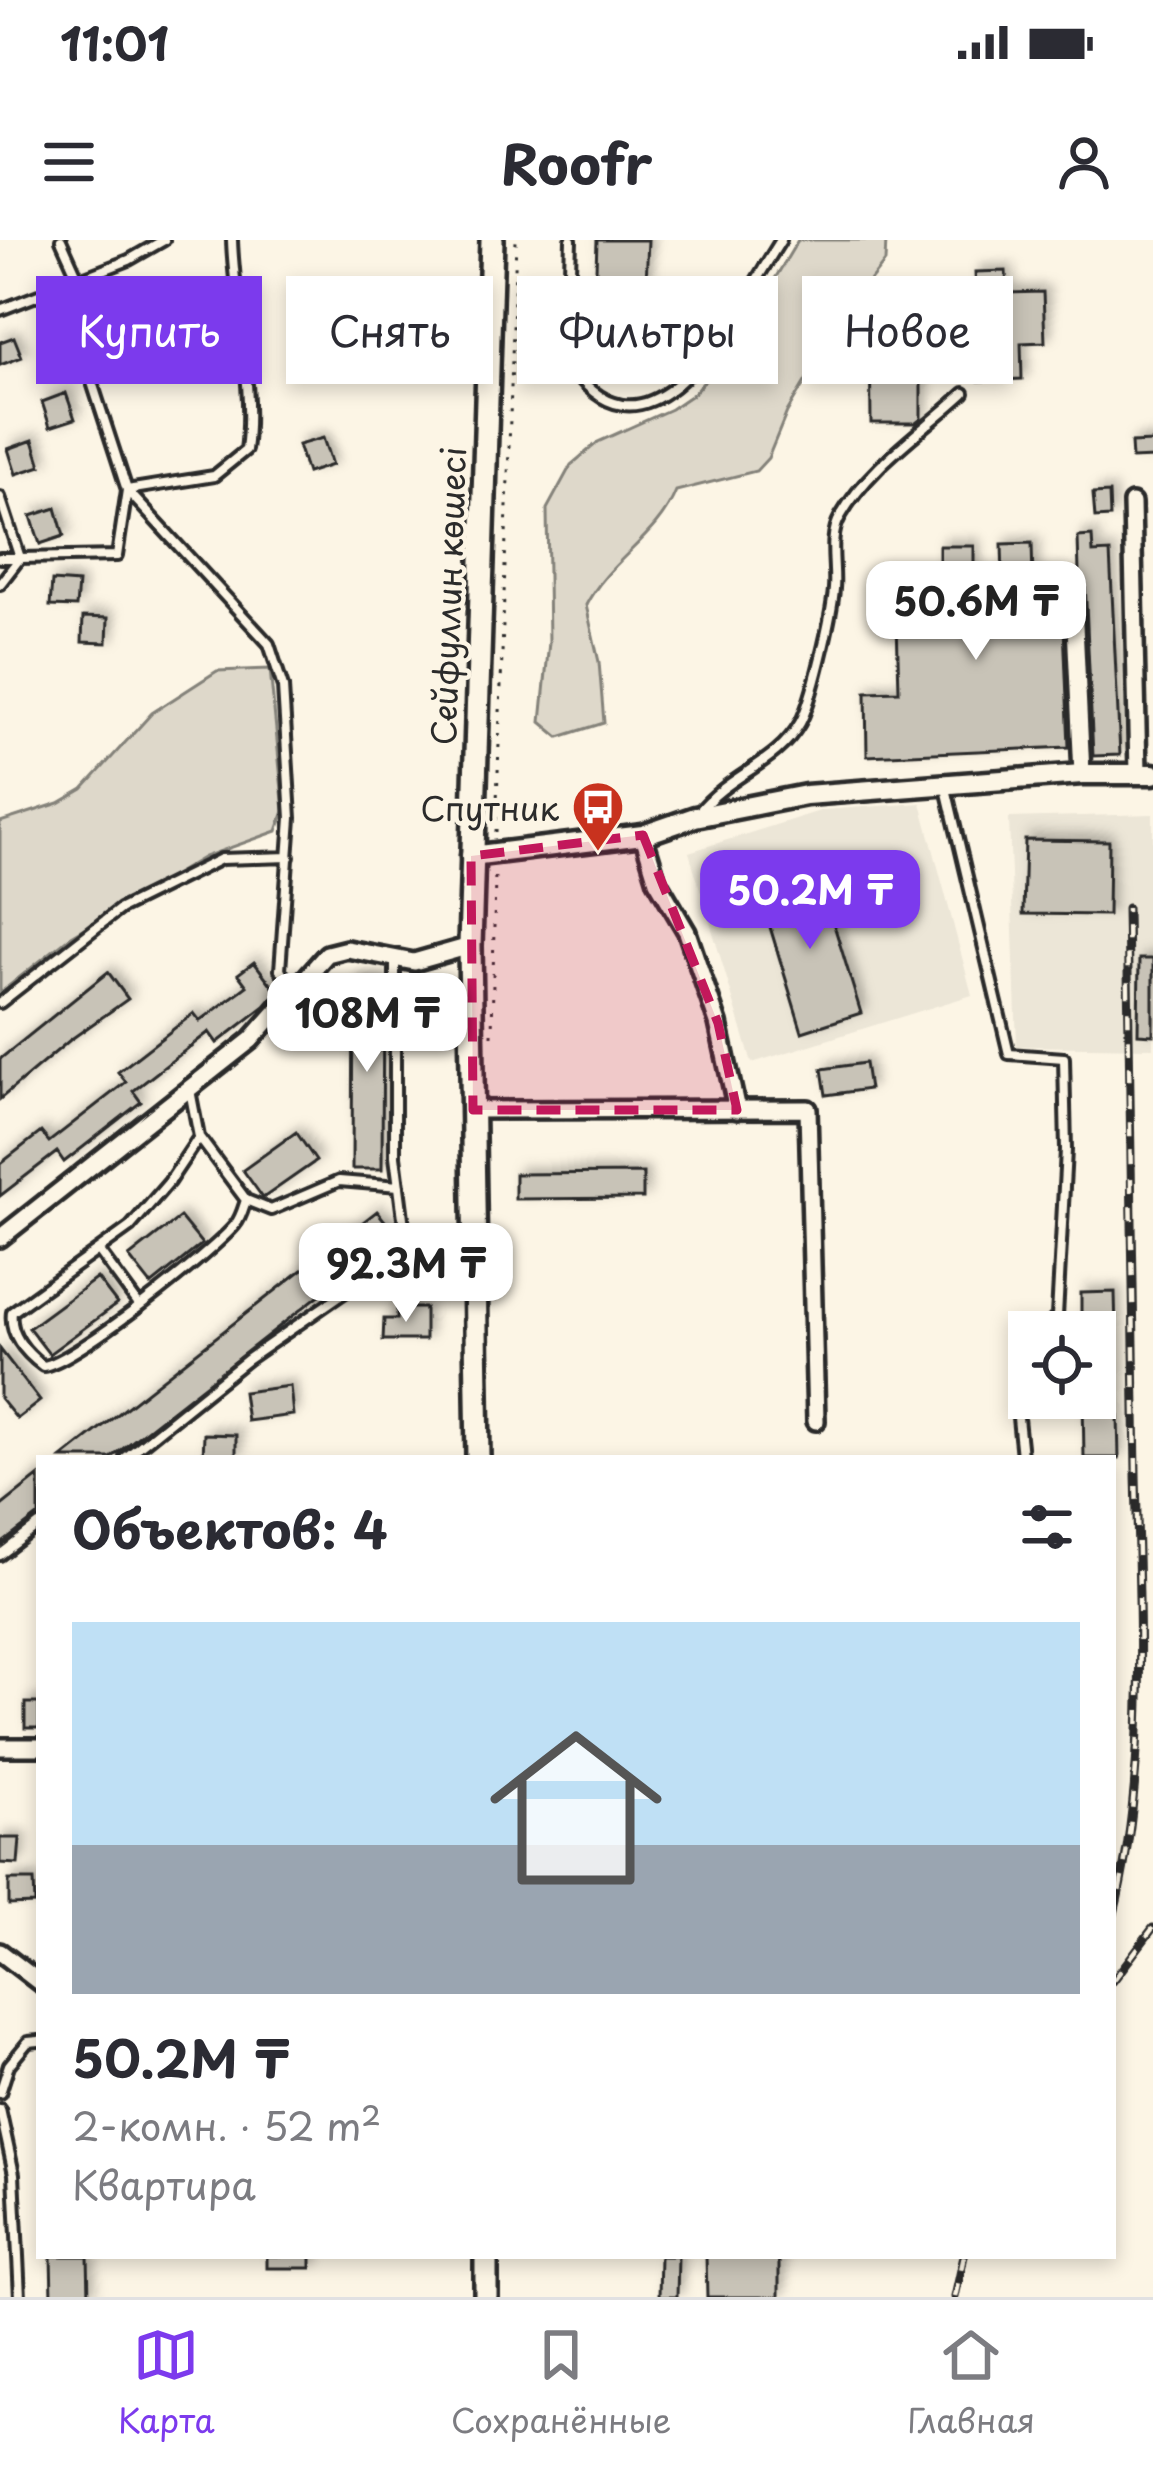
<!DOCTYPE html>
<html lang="ru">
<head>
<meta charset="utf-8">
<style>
	body { margin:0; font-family:"Playpen Sans",sans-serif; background:#f2f2f3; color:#2b2b33; height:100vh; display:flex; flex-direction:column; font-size:45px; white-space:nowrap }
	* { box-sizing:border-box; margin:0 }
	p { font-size:39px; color:#7c7c81 }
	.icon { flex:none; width:66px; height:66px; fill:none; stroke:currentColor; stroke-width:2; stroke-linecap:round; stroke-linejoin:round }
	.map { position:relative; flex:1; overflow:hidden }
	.drawer { position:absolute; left:36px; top:1215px; width:1080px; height:804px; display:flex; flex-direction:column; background:#fff; border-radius:0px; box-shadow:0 6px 18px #0003 }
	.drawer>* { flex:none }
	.top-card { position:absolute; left:36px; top:36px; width:1083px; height:108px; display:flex; gap:24px }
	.tools { position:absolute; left:1008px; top:1071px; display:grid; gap:24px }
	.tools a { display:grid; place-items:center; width:108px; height:108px; border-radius:0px; background:#fff; box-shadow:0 6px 18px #0003; font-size:60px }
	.price { position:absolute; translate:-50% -102px; padding:0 27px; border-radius:24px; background:#fff; color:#222; font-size:39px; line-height:78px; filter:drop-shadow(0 3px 6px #0008) }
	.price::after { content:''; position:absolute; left:50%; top:72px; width:36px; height:27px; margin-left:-18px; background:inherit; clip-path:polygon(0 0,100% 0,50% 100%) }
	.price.selected { background:#7c3aed; color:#fff }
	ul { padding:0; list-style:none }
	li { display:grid; align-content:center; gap:24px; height:636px; padding:0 36px }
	li span { display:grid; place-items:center; height:372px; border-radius:0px; color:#555 }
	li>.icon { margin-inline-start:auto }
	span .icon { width:216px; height:216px; fill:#fffc; stroke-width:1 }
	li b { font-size:51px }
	h2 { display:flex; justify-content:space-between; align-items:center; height:144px; padding:0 36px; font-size:51px }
	.pill { padding:0 42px; border-radius:0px; background:#fff; box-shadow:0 6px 18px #0003; font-size:42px; line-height:108px }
	.pill.selected { background:#7c3aed; color:#fff }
	.status { display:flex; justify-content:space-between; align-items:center; height:84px; padding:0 60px; background:#fff; direction:ltr }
	.status svg { height:33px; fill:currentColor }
	header { display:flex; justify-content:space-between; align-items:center; height:156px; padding:0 36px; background:#fff; font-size:54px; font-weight:700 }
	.tabs { display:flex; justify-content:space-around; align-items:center; height:168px; border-top:3px solid #e1e1e2; background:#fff; font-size:33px; color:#7c7c81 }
	.tabs a { display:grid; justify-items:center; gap:6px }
	.tabs .selected { color:#7c3aed }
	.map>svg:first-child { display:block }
	.built { fill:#ece6d7 }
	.green { fill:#ded8ca; stroke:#84827a; stroke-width:3 }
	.building { fill:#c8c3b7; stroke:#2b2b2b; stroke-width:3; filter:url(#shadow) }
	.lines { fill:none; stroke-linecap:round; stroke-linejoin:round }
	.service-casing { stroke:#2b2b2b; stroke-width:16 }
	.minor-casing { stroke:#2b2b2b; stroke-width:24 }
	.tertiary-casing { stroke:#2b2b2b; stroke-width:27 }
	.secondary-casing { stroke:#2b2b2b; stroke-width:30 }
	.path { stroke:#2b2b2b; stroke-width:3; stroke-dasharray:3 9; stroke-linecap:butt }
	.service { stroke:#fcf5e5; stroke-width:8 }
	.minor { stroke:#fcf5e5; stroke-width:15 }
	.tertiary { stroke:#fcf5e5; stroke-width:18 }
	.secondary { stroke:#fcf5e5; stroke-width:21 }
	.rail-casing { stroke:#2b2b2b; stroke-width:9 }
	.rail { stroke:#fcf5e5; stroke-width:4.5; stroke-dasharray:14; stroke-linecap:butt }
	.marked { fill:#c2185b; fill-opacity:0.2; stroke:#c2185b; stroke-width:9; stroke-dasharray:24 15; stroke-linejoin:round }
	.labels { text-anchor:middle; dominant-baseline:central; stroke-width:9; stroke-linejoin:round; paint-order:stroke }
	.street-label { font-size:33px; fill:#2b2b2b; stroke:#fcf5e5 }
	.poi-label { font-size:33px; fill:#2b2b2b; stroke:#fcf5e5; text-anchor:end }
</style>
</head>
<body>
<div class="status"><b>11:01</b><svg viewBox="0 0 49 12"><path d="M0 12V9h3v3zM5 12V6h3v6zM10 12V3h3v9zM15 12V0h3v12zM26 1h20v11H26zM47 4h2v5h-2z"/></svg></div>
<header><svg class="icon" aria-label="menu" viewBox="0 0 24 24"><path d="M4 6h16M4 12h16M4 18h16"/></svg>Roofr<svg class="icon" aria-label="person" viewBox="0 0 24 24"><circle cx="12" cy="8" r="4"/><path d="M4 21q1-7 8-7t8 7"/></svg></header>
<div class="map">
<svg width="1153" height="2057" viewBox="0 0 1153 2057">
	<defs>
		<filter id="shadow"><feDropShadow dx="5.5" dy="-5.5" stdDeviation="6" flood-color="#0004"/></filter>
	</defs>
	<rect width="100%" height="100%" fill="#fcf5e5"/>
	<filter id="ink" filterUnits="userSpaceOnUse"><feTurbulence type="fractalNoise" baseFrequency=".00833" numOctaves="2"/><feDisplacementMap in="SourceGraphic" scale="24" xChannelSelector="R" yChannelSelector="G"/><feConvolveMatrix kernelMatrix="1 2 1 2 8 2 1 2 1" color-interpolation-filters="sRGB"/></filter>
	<g filter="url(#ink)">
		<!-- built -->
		<path class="built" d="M921,563L972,755L752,823L689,612L823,570Z
			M1153,574V808L1017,806L1009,578Z"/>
		<!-- green -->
		<path class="green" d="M798,0H886L885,22L853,62L787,172L768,218L756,231L676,251C657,298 609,320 586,365L599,422L604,483L559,497L541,482L549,402L547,269L571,225L598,202L671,169L693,154L733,109Z
			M270,429L284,571L277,591L204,617L70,697L0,753V582L59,563L83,549L152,473L217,431Z"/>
		<!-- building -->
		<path class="building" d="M597,0H648L645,63L595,61Z
			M1006,31L1007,53L1043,52L1045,102L1021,103L1022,139L979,141L975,32Z
			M118,89L127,117L102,125L93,97Z
			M921,90V179L916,183H871L870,91Z
			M14,97L22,117L0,125V102Z
			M66,153L75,179L50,187L42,162Z
			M323,198L332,225L307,233L298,205Z
			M33,200L41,226L16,234L8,209Z
			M1153,202V218L1132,219L1131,203Z
			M1109,253L1110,277L1095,278L1093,254Z
			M56,268L64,296L40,304L31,276Z
			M1092,296L1093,313L1110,312L1120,515L1093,516L1085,342L1079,333L1078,297Z
			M1032,303L1033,341L1062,339L1069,507L867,516L866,452L899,451L896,348L939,346V306H974V344L1003,342L1002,304Z
			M52,341L78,343L76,367L50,366Z
			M83,377L108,378L107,403L82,402Z
			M1025,600L1109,601L1108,675L1023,674Z
			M818,633L861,773L802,792L759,651Z
			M1139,719H1153V795L1138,794Z
			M254,722L277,752L265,766L217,803L209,792L133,851L141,862L64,922L57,912L0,956V924L41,892L49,902L126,842L118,832L194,773L200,781L247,746L238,734Z
			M108,732L128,759L70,800L0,859V819Z
			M353,740L383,741L382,929H352Z
			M865,823L869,849L826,855L822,829Z
			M296,892L316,921L263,958L243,930Z
			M643,933V958L515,959V934Z
			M377,971L396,995L111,1218H62Z
			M180,977L202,1004L151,1045L129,1017Z
			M97,1038L117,1064L49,1114L29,1088Z
			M1115,1052L1119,1218H1084L1083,1158H1095V1092H1081V1053Z
			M397,1068H425V1100H383L384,1079H397Z
			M0,1109L40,1161L17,1179L0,1158Z
			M290,1146L293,1175L247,1181L243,1152Z
			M204,1194L236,1195V1218H203Z
			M39,1236V1275L0,1305V1267Z
			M25,1463H39V1488H25Z
			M0,1598H20L18,1624L0,1623Z
			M9,1640H34L35,1664L9,1665Z
			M51,2016H88L89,2057H52Z
			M267,2016H311V2028H267Z
			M660,2016H678L677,2057H659Z
			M706,2016H779V2057H707Z"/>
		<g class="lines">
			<!-- service casing -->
			<g class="service-casing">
				<path id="service" d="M61,0L79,40
					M571,0L567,121C651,249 738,66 781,0
					M61,47L127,250L269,404L283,447L291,578L280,730L293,749
					M0,70L129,20L164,0
					M0,257L20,318H0
					M0,344L20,318L117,316L127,250L214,236L246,210C255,145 234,67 232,0
					M945,544L1009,814L1064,818L1066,910L1057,1076L1043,1092
					M698,573C730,533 776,525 800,483C812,462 832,375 834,349C836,326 828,298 840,277C869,226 922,192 964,153
					M395,720V916L407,1009
					M0,763L120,669L221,619L289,617
					M190,850L199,897L246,960L271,970L339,941L399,946
					M199,897L169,942L130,987L12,1072C9,1094 26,1113 43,1126C73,1123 212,1013 235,985C241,978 243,969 246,960
					M99,1011L138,1064
					M125,1218L247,1120L407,1009H474
					M1022,1218C1020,1185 1008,1136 1029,1108
					M0,1315L39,1285
					M0,1853L9,1825L28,1802L39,1801
					M0,1869L14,1934L20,2057"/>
			</g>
			<!-- minor casing -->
			<g class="minor-casing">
				<path id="minor" d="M1132,263L1138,533
					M1073,343L1082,534
					M643,595L657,641L687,692L718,783L737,870
					M473,870L808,869L816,1181
					M0,998L251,800L327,714L347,709L414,722L470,706
					M0,1507H39
					M0,1712L39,1742"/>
			</g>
			<!-- tertiary casing -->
			<g class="tertiary-casing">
				<path id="tertiary" d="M471,616L643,595L695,577L806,555L1082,534H1153"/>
			</g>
			<!-- secondary casing -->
			<g class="secondary-casing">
				<path id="secondary" d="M478,1218L470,706L492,0
					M486,2016V2057"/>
			</g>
			<!-- path -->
			<path class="path" d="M496,592L516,0
				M492,796L495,632"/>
			<!-- service -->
			<use href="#service" class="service"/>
			<!-- minor -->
			<use href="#minor" class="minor"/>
			<!-- tertiary -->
			<use href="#tertiary" class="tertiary"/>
			<!-- secondary -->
			<use href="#secondary" class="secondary"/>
			<!-- rail casing -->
			<g class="rail-casing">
				<path id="rail" d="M1113,1678C1149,1535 1139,1379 1136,1233C1133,1045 1129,857 1127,668
					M1113,1741L1153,1688
					M955,2057L964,2016"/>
			</g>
			<!-- rail -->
			<use href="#rail" class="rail"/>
		</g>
	</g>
	<!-- marked area -->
	<path class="marked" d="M643,595L718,783L737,870H473L471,616Z"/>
	<!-- icons -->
	<defs>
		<g id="bus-pin" transform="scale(2.7)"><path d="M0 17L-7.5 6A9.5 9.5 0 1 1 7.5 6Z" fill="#c8321e" stroke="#fcf5e5"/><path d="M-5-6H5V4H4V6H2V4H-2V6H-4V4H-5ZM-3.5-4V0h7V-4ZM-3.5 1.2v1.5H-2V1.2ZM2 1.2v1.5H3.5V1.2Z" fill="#fff"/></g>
	</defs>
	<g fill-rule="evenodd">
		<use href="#bus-pin" x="598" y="567"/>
	</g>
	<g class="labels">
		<!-- street labels -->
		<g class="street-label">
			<text transform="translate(447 356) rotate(-88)">Сейфуллин көшесі</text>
		</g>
		<!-- poi labels -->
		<g class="poi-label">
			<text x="559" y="567">Спутник</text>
		</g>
	</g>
</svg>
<div class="tools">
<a><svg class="icon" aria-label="locate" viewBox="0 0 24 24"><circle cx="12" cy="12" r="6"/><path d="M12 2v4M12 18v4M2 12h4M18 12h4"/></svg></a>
</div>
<b class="price" style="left:976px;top:423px">50.6M ₸</b>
<b class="price selected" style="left:810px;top:712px">50.2M ₸</b>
<b class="price" style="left:367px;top:835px">108M ₸</b>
<b class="price" style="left:406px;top:1085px">92.3M ₸</b>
<div class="top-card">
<a class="pill selected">Купить</a>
<a class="pill">Снять</a>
<a class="pill">Фильтры</a>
<a class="pill">Новое</a>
</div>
<section class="drawer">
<h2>Объектов: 4<svg class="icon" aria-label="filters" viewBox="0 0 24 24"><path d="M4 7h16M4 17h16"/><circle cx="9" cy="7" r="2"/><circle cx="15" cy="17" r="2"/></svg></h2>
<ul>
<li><span style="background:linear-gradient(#bfe0f5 60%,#9aa5b1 0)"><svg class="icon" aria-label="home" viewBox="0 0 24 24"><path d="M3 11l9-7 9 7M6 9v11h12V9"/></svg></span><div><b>50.2M ₸</b><p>2-комн. · 52 m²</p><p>Квартира</p></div></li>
</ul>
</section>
</div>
<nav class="tabs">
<a class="selected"><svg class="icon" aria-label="map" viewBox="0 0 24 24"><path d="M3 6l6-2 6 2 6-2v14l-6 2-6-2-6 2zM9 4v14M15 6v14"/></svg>Карта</a>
<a><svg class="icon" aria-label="saved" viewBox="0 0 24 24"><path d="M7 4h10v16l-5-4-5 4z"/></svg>Сохранённые</a>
<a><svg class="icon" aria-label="home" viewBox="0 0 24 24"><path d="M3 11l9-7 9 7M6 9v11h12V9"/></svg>Главная</a>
</nav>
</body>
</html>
